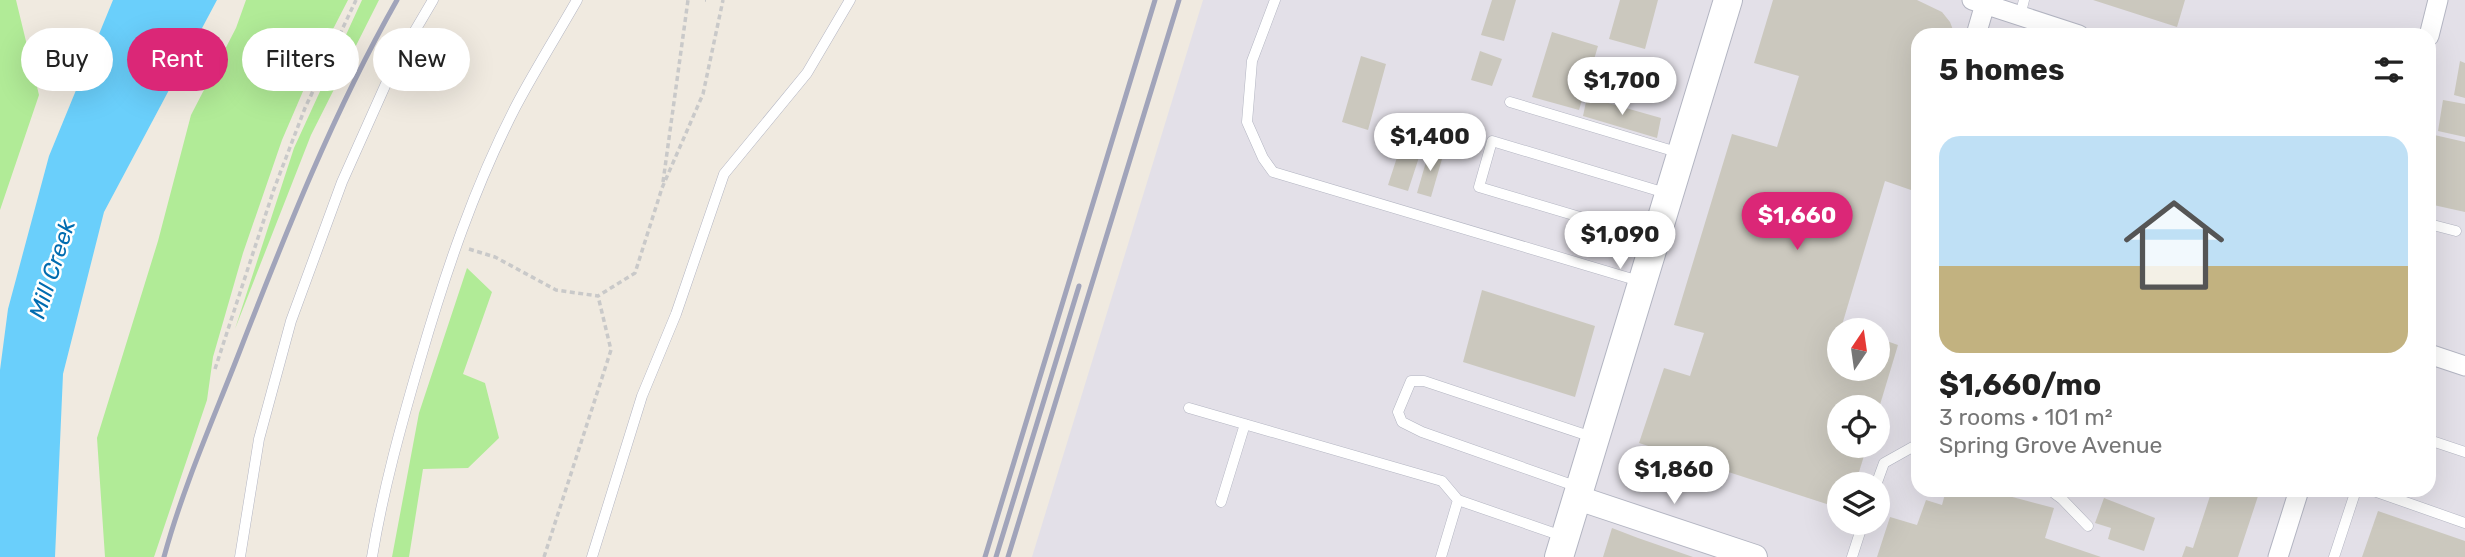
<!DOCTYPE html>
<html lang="en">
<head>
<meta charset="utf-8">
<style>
	body { margin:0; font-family:Rubik,sans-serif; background:#f6f6f6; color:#222; height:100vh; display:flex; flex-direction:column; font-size:26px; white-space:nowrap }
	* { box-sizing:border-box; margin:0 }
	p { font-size:23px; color:#767676 }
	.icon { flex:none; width:38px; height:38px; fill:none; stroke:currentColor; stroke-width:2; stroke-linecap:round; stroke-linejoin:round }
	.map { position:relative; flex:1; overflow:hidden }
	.side { position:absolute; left:1911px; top:28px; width:525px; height:469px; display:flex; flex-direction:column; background:#fff; border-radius:21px; box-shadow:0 7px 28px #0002 }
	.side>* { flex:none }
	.top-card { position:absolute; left:21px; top:28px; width:665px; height:63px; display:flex; gap:14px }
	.needle { width:46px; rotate:13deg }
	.tools { position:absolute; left:1827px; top:318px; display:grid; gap:14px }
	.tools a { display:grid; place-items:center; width:63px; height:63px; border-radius:50%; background:#fff; box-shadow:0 7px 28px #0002; font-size:35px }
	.price { position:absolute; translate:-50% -60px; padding:0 16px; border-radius:24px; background:#fff; color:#222; font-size:23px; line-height:46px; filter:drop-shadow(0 2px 4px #0008) }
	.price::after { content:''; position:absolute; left:50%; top:42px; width:21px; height:16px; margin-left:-10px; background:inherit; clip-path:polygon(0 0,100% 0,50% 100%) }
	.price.selected { background:#db2777; color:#fff }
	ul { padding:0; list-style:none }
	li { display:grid; align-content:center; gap:14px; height:371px; padding:0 28px }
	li+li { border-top:2px solid #e0e0e0 }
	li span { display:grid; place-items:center; height:217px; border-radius:21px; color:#555 }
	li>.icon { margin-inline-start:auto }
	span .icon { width:126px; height:126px; fill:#fffc; stroke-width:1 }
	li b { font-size:30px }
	h2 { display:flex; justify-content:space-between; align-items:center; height:84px; padding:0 28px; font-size:30px }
	.chip { padding:0 24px; border-radius:32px; background:#fff; box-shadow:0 7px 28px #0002; font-size:24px; line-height:63px }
	.chip.selected { background:#db2777; color:#fff }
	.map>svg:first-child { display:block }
	.industrial { fill:#e3e0e8; fill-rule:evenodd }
	.green { fill:#b1eb97 }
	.water { fill:#6acffb }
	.building { fill:#cbc8be }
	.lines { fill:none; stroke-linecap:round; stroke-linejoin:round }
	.service-casing { stroke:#b3b5c2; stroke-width:11 }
	.minor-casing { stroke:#b3b5c2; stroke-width:21 }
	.tertiary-casing { stroke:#b3b5c2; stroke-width:26 }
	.secondary-casing { stroke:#b3b5c2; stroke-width:30 }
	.path { stroke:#c9c9c9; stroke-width:3.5; stroke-dasharray:5 3.5; stroke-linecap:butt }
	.service { stroke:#fff; stroke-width:10 }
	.minor { stroke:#fff; stroke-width:19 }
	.tertiary { stroke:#fff; stroke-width:24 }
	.secondary { stroke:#fff; stroke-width:28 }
	.rail { stroke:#a1a4ba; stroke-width:5 }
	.labels { text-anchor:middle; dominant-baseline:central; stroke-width:5; stroke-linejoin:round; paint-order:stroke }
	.water-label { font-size:23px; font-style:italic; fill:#006cb0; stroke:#fff }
</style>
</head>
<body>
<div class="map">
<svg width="2465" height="557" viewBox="0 0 2465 557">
	<rect width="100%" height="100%" fill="#f0eae0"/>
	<!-- industrial -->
	<path class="industrial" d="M1203,0H2465V557H1032ZM1918,35H2429V490H1918ZM1839,331H1878V369H1839ZM1839,408H1878V446H1839ZM1839,485H1878V523H1839Z"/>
	<!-- green -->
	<path class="green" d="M0,0H16L39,95L0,210Z
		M246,0H348L313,68L282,140L243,253L213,357L207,400L154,557H105L97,438L158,241L191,115L236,28Z
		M362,0H379L311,135L235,329L294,148Z
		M467,268L492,292L463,374L485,383L499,438L468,468L423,469L409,557H392L419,413Z"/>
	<!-- water -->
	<path class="water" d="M113,0H217L104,212L63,374L55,557H0V370L8,309L49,156Z"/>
	<!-- building -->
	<path class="building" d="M1492,0H1516L1504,41L1481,35Z
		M1620,0H1658L1645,49L1609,39Z
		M1773,0H1917L1942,12L1950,22L1955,35H1918V168L1911,190L1885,181L1842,325L1856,331H1839V369H1878V338L1898,345L1879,408H1839V446H1867L1855,485H1839V508L1639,443L1664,368L1690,376L1704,333L1674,325L1732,134L1777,147L1799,76L1754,63Z
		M2093,0H2185L2177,27Z
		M1552,32L1598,46L1579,110L1532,97Z
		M1480,51L1502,59L1492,86L1471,80Z
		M1361,56L1386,64L1368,130L1342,122Z
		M2460,61L2465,63V98L2454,95Z
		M1587,97L1661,118L1657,138L1583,116Z
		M2443,100L2465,104V137L2438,131Z
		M2430,134L2465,142V212L2429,204Z
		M1402,142L1422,148L1408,191L1388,185Z
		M1430,148L1444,152L1431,197L1417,193Z
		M1482,290L1595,326L1575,397L1463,362Z
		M1946,490H1986L2054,508L2045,538L2101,557H1877L1890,517L1917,525L1926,500L1942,505Z
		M2212,490H2260L2238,557H2182L2186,546L2193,548Z
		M2104,498L2155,518L2144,551L2108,539L2111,528L2095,523Z
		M2378,511L2465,541V557H2362Z
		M1612,528L1638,538L1693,557H1603Z"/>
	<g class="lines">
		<!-- service casing -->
		<g class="service-casing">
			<path id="service" d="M1275,0L1252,61L1247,122L1263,158L1273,172L1639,281
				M2020,16L2024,0
				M1510,102L1680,153
				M2429,224L2456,231
				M1654,239L1479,187L1492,141L1669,194
				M1189,408L1442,481L1458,500L1562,536
				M2429,440L2465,452
				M1876,485L1884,463L1918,444
				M1578,487L1422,432L1402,422L1398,412L1411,381H1424L1592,437
				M2050,490L2062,499L2088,526
				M2371,490L2465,523
				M1221,502L1245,424
				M240,557L259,439L291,321L342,182L393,68L433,0
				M372,557C383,490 401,425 420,360C445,274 474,187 516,106C535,70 557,35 577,0
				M592,557L642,396L676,314L724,174L807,73L850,0
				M1441,557L1458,500
				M1852,557L1863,523
				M2334,557L2356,490"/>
		</g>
		<!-- minor casing -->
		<g class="minor-casing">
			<path id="minor" d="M1972,0L2079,35
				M1976,35L1985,4
				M2429,36L2438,0
				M2429,354L2465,366
				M2278,557L2299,490"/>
		</g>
		<!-- tertiary casing -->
		<g class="tertiary-casing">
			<path id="tertiary" d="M1578,498L1755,557"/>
		</g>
		<!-- secondary casing -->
		<g class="secondary-casing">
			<path id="secondary" d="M1559,557L1728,0"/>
		</g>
		<!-- path -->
		<path class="path" d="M705,0H706
			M663,182L688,0
			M469,249L495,257L556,290L598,296L635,273L662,188L703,94L723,0
			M215,369L274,189L305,108L356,0
			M544,557L611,350L598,296"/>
		<!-- service -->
		<use href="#service" class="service"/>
		<!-- minor -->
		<use href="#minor" class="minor"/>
		<!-- tertiary -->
		<use href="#tertiary" class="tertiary"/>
		<!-- secondary -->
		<use href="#secondary" class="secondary"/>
		<!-- rail -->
		<path class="rail" d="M164,557C183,487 213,420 239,353C286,232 333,113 397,0
			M985,557L1155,0
			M996,557L1079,286
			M1008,557L1179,0"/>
	</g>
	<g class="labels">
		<!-- water labels -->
		<g class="water-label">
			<text transform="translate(52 269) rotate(-72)">Mill Creek</text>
		</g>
	</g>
</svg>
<div class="tools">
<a><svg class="needle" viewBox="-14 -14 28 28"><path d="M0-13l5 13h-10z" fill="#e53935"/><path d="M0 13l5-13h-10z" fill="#767676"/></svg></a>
<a><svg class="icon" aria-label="locate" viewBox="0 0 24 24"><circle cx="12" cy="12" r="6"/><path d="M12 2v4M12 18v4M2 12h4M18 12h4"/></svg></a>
<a><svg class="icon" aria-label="layers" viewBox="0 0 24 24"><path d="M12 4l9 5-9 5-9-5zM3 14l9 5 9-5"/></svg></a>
</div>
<b class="price" style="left:1622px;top:117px">$1,700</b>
<b class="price" style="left:1430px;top:173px">$1,400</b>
<b class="price selected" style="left:1797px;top:252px">$1,660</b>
<b class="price" style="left:1620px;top:271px">$1,090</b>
<b class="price" style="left:1674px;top:506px">$1,860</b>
<div class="top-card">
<a class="chip">Buy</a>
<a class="chip selected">Rent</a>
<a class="chip">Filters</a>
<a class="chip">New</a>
</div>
<section class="side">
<h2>5 homes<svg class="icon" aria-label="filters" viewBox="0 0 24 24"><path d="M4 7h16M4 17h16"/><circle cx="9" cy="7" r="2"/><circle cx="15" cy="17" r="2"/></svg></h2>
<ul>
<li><span style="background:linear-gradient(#bfe0f5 60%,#c2b280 0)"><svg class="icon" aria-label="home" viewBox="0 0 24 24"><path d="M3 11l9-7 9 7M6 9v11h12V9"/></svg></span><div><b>$1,660/mo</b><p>3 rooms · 101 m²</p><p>Spring Grove Avenue</p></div></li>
</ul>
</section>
</div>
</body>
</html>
